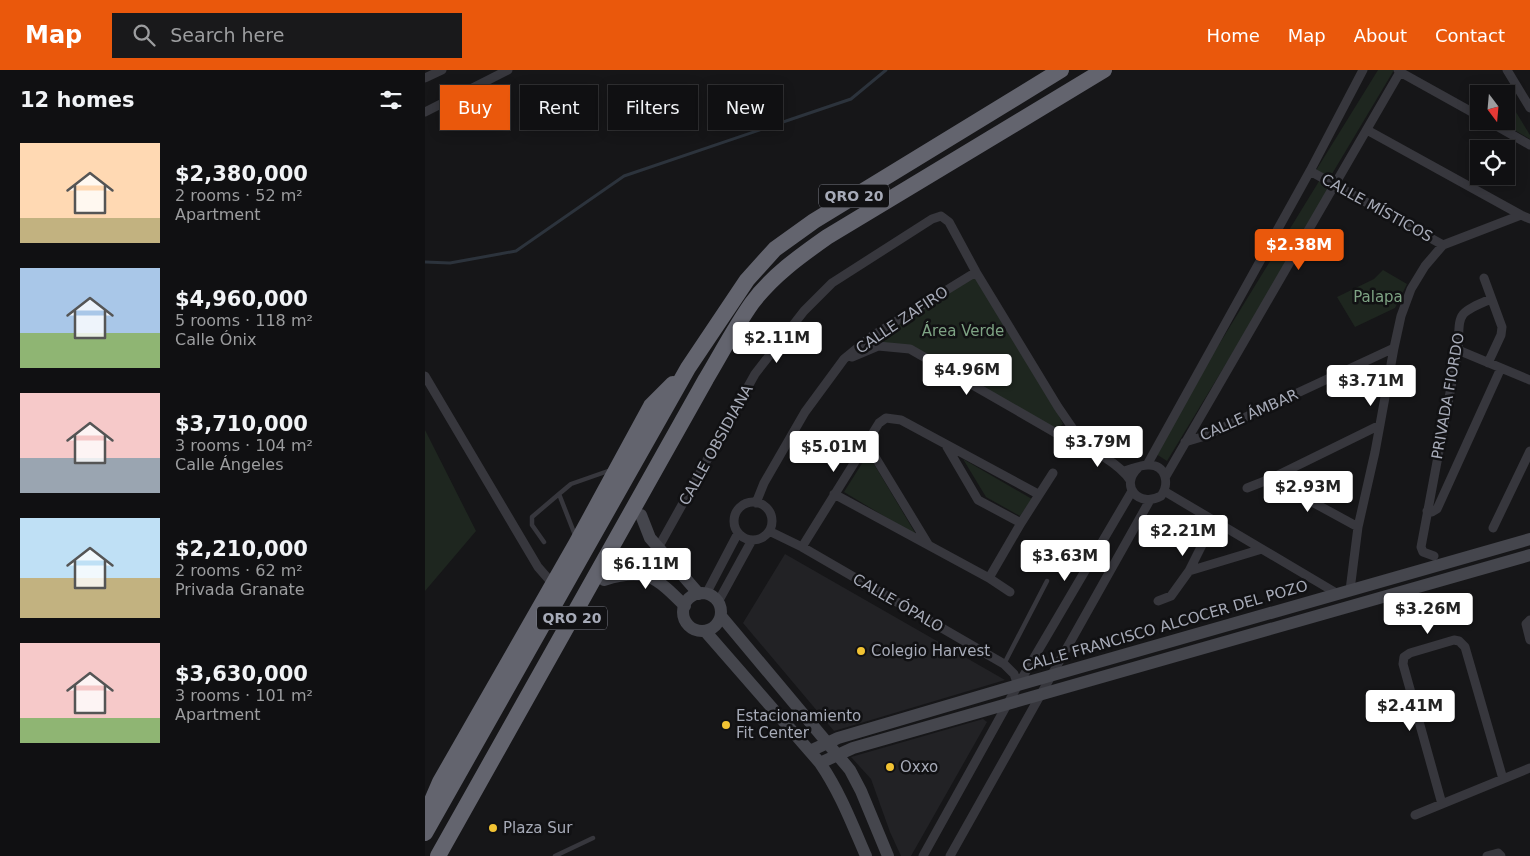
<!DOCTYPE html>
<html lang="en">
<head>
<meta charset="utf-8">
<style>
	body { margin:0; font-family:"DejaVu Sans",sans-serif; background:#19191b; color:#f1f3f6; height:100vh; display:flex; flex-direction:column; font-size:19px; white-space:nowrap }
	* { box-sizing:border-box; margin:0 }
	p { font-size:16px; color:#9c9d9f }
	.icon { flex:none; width:28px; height:28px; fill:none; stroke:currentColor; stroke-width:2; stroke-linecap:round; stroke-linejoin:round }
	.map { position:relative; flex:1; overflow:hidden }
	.side { display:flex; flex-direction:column; background:#101012; width:425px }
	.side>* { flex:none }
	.top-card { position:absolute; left:15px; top:15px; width:475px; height:45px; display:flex; gap:10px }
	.needle { width:32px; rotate:164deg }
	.fabs { position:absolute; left:1045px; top:15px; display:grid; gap:10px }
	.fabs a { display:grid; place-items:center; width:45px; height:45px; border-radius:0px; background:#101012; box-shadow:0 2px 12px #0003,0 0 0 1px #303032; font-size:25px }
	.price { position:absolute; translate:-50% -42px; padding:0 11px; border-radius:5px; background:#fff; color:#222; font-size:16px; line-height:32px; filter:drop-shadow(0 1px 2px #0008) }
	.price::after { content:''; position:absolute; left:50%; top:30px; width:15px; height:11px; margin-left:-8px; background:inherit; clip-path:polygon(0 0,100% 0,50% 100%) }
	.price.selected { background:#ea580c; color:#fff }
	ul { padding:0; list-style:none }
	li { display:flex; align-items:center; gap:15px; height:125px; padding:0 20px }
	li span { display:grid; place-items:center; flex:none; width:140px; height:100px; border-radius:0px; color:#555 }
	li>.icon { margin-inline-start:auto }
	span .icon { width:60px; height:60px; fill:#fffc; stroke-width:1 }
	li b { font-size:21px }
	h2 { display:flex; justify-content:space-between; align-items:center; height:60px; padding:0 20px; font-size:21px }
	.pill { padding:0 18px; border-radius:0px; background:#101012; box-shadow:0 2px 12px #0003,0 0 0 1px #303032; font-size:18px; line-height:45px }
	.pill.selected { background:#ea580c; color:#fff }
	header { display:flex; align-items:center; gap:30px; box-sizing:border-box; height:70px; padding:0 25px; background:#ea580c; color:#fff }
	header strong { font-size:24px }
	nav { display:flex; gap:28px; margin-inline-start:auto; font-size:18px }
	.search { width:350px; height:45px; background:#19191b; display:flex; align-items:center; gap:12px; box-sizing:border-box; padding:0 18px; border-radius:0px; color:#9c9d9f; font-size:19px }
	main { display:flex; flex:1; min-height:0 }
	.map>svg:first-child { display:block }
	.built { fill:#222225 }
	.green { fill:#1e261f }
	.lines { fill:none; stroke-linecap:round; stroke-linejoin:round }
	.stream { stroke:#2c333c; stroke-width:3 }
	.lane { stroke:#37373d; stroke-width:4.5 }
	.street { stroke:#37373d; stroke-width:9 }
	.secondary { stroke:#45464d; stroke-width:12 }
	.highway { stroke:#63646e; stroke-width:16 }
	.poi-dot { fill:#f2c333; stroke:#111113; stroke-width:2 }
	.labels { text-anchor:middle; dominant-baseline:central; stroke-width:5; stroke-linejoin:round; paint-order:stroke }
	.shield { fill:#111113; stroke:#7a7d86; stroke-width:1 }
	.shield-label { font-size:14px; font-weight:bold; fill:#a7abb8 }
	.street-label { font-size:15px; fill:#a7abb8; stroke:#111113 }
	.park-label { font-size:15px; fill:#7ea384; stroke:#111113 }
	.poi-label { font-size:15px; fill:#a7abb8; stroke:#111113; text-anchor:start }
</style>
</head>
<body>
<header>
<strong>Map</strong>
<div class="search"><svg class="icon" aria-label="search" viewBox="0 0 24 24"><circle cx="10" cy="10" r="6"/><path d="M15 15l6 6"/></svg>Search here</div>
<nav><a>Home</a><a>Map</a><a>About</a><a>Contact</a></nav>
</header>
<main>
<section class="side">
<h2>12 homes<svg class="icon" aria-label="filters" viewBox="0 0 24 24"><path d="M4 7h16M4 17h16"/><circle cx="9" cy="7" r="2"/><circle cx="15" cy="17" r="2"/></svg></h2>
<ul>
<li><span style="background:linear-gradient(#ffd9b3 75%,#c2b280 0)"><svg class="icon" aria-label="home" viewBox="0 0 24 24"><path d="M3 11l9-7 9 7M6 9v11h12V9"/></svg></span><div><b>$2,380,000</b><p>2 rooms · 52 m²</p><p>Apartment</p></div></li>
<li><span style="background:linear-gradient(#a9c7e8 65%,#8fb573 0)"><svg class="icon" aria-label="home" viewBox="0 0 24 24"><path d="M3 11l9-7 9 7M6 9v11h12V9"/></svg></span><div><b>$4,960,000</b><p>5 rooms · 118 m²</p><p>Calle Ónix</p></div></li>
<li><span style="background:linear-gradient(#f6c9c9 65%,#9aa5b1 0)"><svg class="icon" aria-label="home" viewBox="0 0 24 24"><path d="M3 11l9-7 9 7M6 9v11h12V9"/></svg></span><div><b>$3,710,000</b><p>3 rooms · 104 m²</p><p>Calle Ángeles</p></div></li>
<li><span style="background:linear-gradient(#bfe0f5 60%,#c2b280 0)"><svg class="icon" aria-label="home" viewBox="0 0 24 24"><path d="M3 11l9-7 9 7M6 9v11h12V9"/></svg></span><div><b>$2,210,000</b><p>2 rooms · 62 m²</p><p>Privada Granate</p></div></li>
<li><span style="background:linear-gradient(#f6c9c9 75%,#8fb573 0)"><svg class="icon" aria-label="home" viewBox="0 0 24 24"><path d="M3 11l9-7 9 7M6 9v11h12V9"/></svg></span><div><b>$3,630,000</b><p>3 rooms · 101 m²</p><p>Apartment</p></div></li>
</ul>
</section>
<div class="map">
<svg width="1105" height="786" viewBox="0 0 1105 786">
	<rect width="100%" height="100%" fill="#161618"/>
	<!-- built -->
	<path class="built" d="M360,484L580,610L409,661L318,553Z
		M558,649L562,652L486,786H476L465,762L446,709L426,687Z"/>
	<!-- green -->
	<path class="green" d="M953,0H969L904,109L890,102Z
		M1086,34L1105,65V69L1074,51H1081V41Z
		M896,108L909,116L742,391L728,382Z
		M958,200L982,214L970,238L930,257L912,227L949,209Z
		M550,203L631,340L638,354L633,358H627L496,285L440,277L458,263Z
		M0,360L51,461L0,521Z
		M443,384L492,466L419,422Z
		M538,389L607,429L595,446L561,427Z"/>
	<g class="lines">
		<!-- stream -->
		<path class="stream" d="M0,192L25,193L91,181L199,106L426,29L461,0"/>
		<!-- lane -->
		<path class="lane" d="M150,465L134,424L146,414L186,400
			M119,472L107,455V447L134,424
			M579,594L622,511
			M130,786L168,768"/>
		<!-- street -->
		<path class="street" d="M1082,0L1105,38
			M975,2L1054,46
			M0,8L17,0
			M0,42L83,0
			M1063,51L1105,75
			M942,60L1096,145
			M885,101L1018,175
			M1059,208L1077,257L1076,265L1063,293
			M1033,280L1105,310
			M427,287L453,276L485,279L650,374C667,377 696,396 705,410
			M0,306L113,497L127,513
			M441,372L503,474
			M760,372L780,366L969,278
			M522,377L553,430L596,453
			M722,395L885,101L938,0
			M699,401C707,399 715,395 723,395C741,394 745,414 736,426C714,438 694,416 713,398
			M741,406L975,2L973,0
			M845,409L933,457
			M822,418L845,409L955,355
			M739,421L913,524
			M409,424L564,508L585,522
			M309 451a19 19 0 1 1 38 0a19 19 0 1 1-38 0Z
			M331,433L339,413L380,342L419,289L447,266L551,202
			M1002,441L1007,442L1012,439L1076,298
			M1068,458L1105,381
			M344,461L377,477L579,594L589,604L593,615
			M377,477L454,353L461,348L476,350L613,424
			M233,478L330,304L379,241L407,213L507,149L516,146L524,152L551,202L633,337L659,375
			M1009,486L998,482L996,477L1033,280C1035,243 1030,244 1066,229
			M764,501L837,479
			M564,508L596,453L628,403
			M925,520L933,457L950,382L969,278L976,246L986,219L1000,196L1018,175L1096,145L1105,149
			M281,524L313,463
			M733,531L746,526L764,501L789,451
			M293,532L327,470
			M1105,550L1101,554L1105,570
			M1017,734L978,594L979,587L985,583L1029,570L1034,571L1040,577L1078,709
			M990,745L1105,698
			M498,786L593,615L707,421
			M525,786L725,430
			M1062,786L1073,783L1076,786"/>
		<!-- secondary -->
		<path class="secondary" d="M216,445L225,468L274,524
			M179,510C221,497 231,507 260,536
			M258 542a19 19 0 1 1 38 0a19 19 0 1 1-38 0Z
			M296,546L425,700L436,721L463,786
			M280,561L395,693C415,722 427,754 441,786
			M385,681L413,668L593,615L1105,469
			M395,693L428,678L1105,485"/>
		<!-- highway -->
		<path class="highway" d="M2,742L15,712L151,474L226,336L248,314
			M0,763L263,298L322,210L350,179L389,151L636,0
			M13,786L281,309C296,284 310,257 327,233C347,206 375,186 402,167L679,0"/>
	</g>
	<!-- markers -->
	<g class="poi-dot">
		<circle cx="436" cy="581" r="5"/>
		<circle cx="301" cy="655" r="5"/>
		<circle cx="465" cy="697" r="5"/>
		<circle cx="68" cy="758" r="5"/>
	</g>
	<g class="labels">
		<!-- shield labels -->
		<g class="shield">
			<rect x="394" y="114.5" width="70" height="23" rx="4"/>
			<rect x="112" y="536.5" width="70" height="23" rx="4"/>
		</g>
		<g class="shield-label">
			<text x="429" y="126">QRO 20</text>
			<text x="147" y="548">QRO 20</text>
		</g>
		<!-- street labels -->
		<g class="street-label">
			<text transform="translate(952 138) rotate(29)">CALLE MÍSTICOS</text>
			<text transform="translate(477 250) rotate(-34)">CALLE ZAFIRO</text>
			<text transform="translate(1023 326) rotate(-80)">PRIVADA FIORDO</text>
			<text transform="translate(824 345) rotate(-24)">CALLE ÁMBAR</text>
			<text transform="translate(291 375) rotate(-61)">CALLE OBSIDIANA</text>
			<text transform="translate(473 533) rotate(30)">CALLE ÓPALO</text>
			<text transform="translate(740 556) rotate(-16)">CALLE FRANCISCO ALCOCER DEL POZO</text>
		</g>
		<!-- park labels -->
		<g class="park-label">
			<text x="953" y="227">Palapa</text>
			<text x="538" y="261">Área Verde</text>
		</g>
		<!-- poi labels -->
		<g class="poi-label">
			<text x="446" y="581">Colegio Harvest</text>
			<text x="311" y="646">Estacionamiento<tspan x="311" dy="17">Fit Center</tspan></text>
			<text x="475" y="697">Oxxo</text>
			<text x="78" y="758">Plaza Sur</text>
		</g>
	</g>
</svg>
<div class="fabs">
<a><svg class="needle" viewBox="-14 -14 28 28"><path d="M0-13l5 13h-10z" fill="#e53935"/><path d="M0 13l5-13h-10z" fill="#9c9d9f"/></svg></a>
<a><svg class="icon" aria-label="locate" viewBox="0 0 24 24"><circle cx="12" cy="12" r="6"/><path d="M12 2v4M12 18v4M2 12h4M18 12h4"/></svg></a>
</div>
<b class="price selected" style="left:874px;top:201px">$2.38M</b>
<b class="price" style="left:352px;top:294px">$2.11M</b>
<b class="price" style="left:542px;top:326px">$4.96M</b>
<b class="price" style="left:946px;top:337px">$3.71M</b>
<b class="price" style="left:673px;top:398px">$3.79M</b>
<b class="price" style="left:409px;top:403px">$5.01M</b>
<b class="price" style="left:883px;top:443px">$2.93M</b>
<b class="price" style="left:758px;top:487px">$2.21M</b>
<b class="price" style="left:640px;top:512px">$3.63M</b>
<b class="price" style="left:221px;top:520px">$6.11M</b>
<b class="price" style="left:1003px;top:565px">$3.26M</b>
<b class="price" style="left:985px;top:662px">$2.41M</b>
<div class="top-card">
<a class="pill selected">Buy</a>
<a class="pill">Rent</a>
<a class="pill">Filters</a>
<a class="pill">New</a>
</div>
</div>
</main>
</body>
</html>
